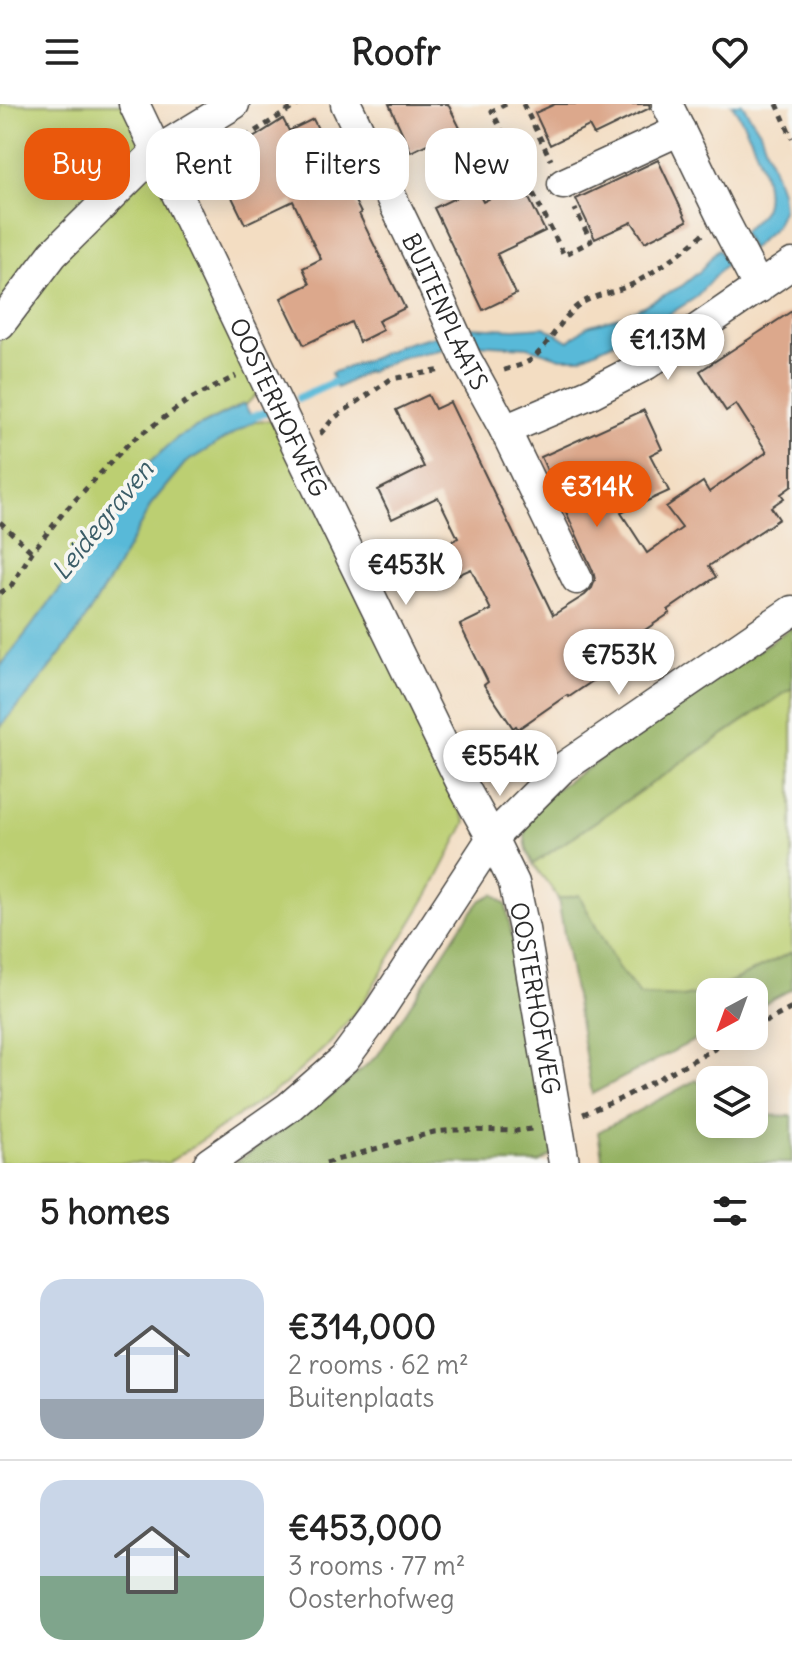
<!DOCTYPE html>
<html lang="en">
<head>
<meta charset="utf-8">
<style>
	body { margin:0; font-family:Delius,sans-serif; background:#f6f6f6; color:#222; height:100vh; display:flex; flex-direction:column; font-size:30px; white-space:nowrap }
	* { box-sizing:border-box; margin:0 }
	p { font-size:26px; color:#767676 }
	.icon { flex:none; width:44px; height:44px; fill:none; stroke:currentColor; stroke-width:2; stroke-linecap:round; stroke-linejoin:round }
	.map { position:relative; height:1059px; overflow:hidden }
	.panel { display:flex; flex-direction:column; background:#fff; flex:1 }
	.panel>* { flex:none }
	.banner { position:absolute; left:24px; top:24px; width:744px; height:72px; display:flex; gap:16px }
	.needle { width:52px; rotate:221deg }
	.fabs { position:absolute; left:696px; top:874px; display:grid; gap:16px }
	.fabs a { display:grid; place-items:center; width:72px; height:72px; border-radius:16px; background:#fff; box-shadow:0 4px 20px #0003; font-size:40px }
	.price { position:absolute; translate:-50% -68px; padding:0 18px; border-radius:28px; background:#fff; color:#222; font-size:26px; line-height:52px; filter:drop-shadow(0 2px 4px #0008) }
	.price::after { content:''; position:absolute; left:50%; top:48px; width:24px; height:18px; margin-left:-12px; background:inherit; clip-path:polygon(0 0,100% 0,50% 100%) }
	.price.selected { background:#ea580c; color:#fff }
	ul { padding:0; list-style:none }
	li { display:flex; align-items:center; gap:24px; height:200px; padding:0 40px }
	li+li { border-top:2px solid #e0e0e0 }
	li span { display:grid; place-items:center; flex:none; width:224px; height:160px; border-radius:24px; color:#555 }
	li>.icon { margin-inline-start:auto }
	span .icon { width:96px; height:96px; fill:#fffc; stroke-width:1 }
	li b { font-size:34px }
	h2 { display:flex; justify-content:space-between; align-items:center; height:96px; padding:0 40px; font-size:34px }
	.tag { padding:0 28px; border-radius:24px; background:#fff; box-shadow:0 4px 20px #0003; font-size:28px; line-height:72px }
	.tag.selected { background:#ea580c; color:#fff }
	header { display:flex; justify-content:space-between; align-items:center; height:104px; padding:0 40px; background:#fff; font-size:36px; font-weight:700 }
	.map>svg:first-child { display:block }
	.green { fill:#bccf72; stroke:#747d4e; stroke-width:2 }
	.forest { fill:#95b264; stroke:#606e48; stroke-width:2 }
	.water { fill:#59b9d8; stroke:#427282; stroke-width:2 }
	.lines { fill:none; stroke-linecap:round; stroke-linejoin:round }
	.stream { stroke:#59b9d8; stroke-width:8 }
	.building { fill:#dca88c }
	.minor-casing { stroke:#494642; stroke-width:33 }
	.path { stroke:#494642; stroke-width:5; stroke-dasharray:6 6; stroke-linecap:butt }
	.minor { stroke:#fff; stroke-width:30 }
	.labels { text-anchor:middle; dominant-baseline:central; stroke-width:8; stroke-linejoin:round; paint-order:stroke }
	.street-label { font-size:24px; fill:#2b2b2b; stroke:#f6f6f2 }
	.water-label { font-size:26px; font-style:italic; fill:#3b5d68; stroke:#f6f6f2 }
</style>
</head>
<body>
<header><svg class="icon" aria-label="menu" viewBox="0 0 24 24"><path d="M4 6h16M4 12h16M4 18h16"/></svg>Roofr<svg class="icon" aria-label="heart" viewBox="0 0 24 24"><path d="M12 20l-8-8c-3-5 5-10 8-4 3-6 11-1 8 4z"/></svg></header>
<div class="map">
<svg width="792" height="1059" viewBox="0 0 792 1059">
	<rect width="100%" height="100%" fill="#f6f6f2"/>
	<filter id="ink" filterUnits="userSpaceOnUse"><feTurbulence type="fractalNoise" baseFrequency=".0125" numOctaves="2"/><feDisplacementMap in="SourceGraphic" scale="16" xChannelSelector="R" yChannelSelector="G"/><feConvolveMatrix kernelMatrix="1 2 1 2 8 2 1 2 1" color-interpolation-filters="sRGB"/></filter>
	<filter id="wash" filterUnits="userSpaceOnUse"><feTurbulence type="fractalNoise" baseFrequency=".006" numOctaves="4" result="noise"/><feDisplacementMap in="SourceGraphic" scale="32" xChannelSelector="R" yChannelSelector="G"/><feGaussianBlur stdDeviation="1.8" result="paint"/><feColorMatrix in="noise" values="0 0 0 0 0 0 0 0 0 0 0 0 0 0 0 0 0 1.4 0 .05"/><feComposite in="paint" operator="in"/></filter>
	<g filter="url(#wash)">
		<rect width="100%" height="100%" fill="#f3ddc2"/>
		<!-- green -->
		<path class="green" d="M0,0H125L260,286L245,302L243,300L178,333L105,417L60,485L0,563Z
			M254,317H278L466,718L430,788L362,900L331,938L285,980L168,1059H0V623L34,584L77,528L116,465L152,399L185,359Z
			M792,584V848L714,886L683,893L640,891L618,864L579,792L558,795C552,782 541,772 533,760Z"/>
		<!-- forest -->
		<path class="forest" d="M792,523V584L533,760C525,746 521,724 531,709C535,702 543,696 549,690Z
			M494,790L506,801L554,1050L539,1059H235L338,986L378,951L461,822L481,796Z
			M579,791L618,864L640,891L683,893L714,886L792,848V885L754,905V888H710V928L592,990L558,795Z
			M696,976L710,988V1020H754V1011L792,1012V1059H603L598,1028Z"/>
		<!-- water -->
		<path class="water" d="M731,0H742L760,27L781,87L783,104L775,123L751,145L742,128C749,121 760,113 764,105C775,80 747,20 731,0Z
			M718,145L727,159L695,194L655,219L580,254H561L528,243L473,240L466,223L515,225L545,223L569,237L587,222L626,211L682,182L700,167Z
			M446,229L454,243L403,253L364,269L337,284L331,269L373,254L399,241Z
			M244,300L254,317L185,359L152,399L116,465L77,528L34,584L0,623V563L60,485L105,417L148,360L178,333Z"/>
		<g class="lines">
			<!-- stream -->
			<path class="stream" d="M299,294L343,274
				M244,316L266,308"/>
		</g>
		<g id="blocks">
			<!-- building -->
			<path class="building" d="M389,0H448L460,24L411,48Z
				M555,0H649L650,4L594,31L589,22L550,41L535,9Z
				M283,15L289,27L313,15L361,109L359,110L405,204L378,217L383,226L359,238L351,218L304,241L281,194L310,180L303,164L321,155L310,133L293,97L245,120L215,58Z
				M658,56L687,117L645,138L632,118L595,135L576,95Z
				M521,78L545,127L497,150L516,190L483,206L434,104L476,84L483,98Z
				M792,207V382L781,390L784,394L771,403L779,415L709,462L716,473L668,506L670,509L599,557L606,568L569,593L567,591L518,625L516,622L513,624L484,581L488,578L460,521L491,506L471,465L424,486L412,461L450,442L449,439L458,434L438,393L392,415L378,386L424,363L396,306L428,291L435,305L450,298L553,511L585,491L592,484L595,476L593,467L541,353L644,306L662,345L650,351L669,387L621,409L647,449L682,424L666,403L703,378L709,388L767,348L736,300L726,307L700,267Z"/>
		</g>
	</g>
	<g filter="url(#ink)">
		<use href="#blocks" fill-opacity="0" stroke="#494642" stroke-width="2"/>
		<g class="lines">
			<!-- minor casing -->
			<g class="minor-casing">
				<g id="minor">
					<path id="s1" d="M134,0L301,350L462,680L492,734L514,779L524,825L564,1059"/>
					<path id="s2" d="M346,0L424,161L466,255L505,326L577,475"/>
					<path d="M667,0L722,113L759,184"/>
					<path d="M563,80L680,26"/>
					<path d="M0,220L53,150L157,47L234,0"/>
					<path d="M505,326L589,290L647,260L792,160"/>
					<path d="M209,1059L289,1003L344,955L375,913L492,734L561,665L792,507"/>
				</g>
			</g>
			<!-- path -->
			<path class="path" d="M506,0L492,7L564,151L591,137L575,105
				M523,0L551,56
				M777,0L792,34
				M194,65L299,0
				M504,266C514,263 524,261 532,255C547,243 560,217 576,203C592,190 615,189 633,180C656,167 683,148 703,130
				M320,330L334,314L391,275L442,266
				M0,418L32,448
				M0,489L11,482L32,448L63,409L129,339L187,297L236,272
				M754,924L792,904
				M583,1010L620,995L739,932
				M326,1059L434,1028L455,1026L516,1027L532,1025"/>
			<!-- minor -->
			<use href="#minor" class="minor"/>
		</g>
	</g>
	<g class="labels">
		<!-- street labels -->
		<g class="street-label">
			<text stroke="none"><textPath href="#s2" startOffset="230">BUITENPLAATS</textPath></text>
			<text stroke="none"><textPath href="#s1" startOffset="336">OOSTERHOFWEG</textPath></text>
			<text stroke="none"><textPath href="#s1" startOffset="984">OOSTERHOFWEG</textPath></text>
		</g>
		<!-- water labels -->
		<g class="water-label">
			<text transform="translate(102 416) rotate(-51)">Leidegraven</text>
		</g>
	</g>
</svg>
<div class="fabs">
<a><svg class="needle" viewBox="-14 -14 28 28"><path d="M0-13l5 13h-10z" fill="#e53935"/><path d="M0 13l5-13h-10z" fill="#767676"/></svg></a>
<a><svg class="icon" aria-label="layers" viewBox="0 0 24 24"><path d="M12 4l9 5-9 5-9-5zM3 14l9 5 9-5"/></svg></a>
</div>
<b class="price" style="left:668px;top:278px">€1.13M</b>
<b class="price selected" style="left:597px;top:425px">€314K</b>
<b class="price" style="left:406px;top:503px">€453K</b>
<b class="price" style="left:619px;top:593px">€753K</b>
<b class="price" style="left:500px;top:694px">€554K</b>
<div class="banner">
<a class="tag selected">Buy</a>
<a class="tag">Rent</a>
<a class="tag">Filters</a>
<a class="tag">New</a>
</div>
</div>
<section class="panel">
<h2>5 homes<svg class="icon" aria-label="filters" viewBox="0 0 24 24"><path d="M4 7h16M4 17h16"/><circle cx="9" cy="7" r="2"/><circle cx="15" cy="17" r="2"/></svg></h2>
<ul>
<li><span style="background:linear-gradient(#c9d6e8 75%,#9aa5b1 0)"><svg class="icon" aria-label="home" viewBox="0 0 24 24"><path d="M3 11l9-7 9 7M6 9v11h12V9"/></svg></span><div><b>€314,000</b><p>2 rooms · 62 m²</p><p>Buitenplaats</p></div></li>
<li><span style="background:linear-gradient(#c9d6e8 60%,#7fa58c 0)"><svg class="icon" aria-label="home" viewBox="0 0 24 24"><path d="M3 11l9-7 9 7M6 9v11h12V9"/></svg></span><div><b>€453,000</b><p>3 rooms · 77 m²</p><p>Oosterhofweg</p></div></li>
</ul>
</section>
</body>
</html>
